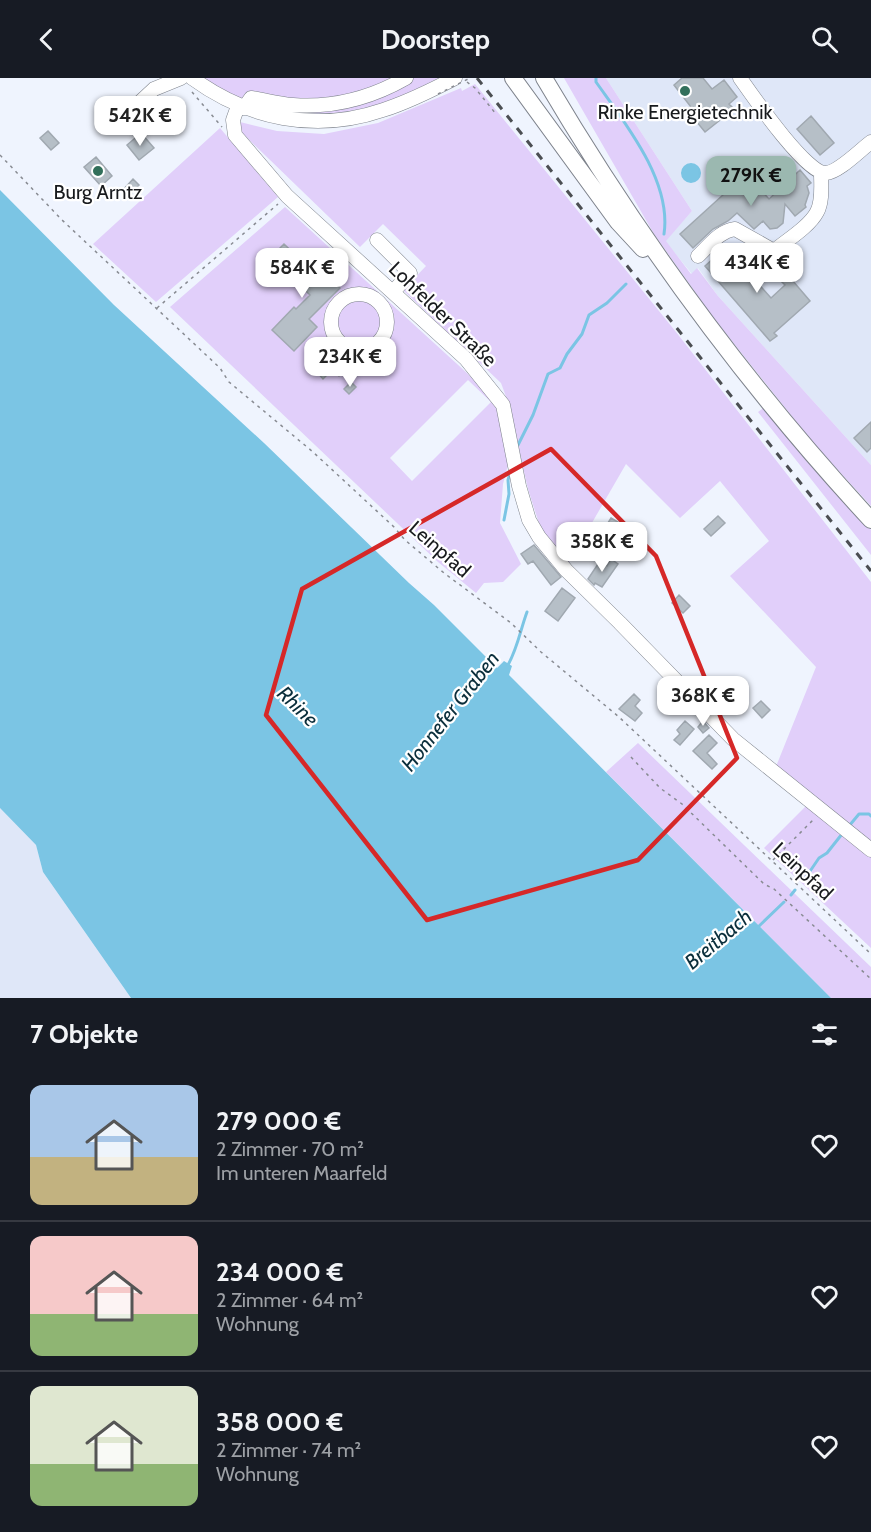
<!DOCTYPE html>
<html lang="de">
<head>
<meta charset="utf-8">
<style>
	body { margin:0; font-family:Cabin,sans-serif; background:#242831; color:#f1f3f6; height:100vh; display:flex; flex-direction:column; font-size:22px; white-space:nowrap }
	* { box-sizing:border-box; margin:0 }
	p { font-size:20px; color:#9ea1a6 }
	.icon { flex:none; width:33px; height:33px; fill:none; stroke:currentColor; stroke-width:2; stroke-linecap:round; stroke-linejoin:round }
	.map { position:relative; height:920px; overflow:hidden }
	.sheet { display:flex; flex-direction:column; background:#171b24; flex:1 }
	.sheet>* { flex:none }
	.price { position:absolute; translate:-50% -51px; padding:0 14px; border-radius:12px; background:#fff; color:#222; font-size:20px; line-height:39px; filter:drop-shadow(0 2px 3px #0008) }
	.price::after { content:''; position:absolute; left:50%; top:36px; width:18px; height:14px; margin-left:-9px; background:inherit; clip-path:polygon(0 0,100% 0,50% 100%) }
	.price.selected { background:#9bb8b0; color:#111 }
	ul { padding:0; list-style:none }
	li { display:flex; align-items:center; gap:18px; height:150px; padding:0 30px }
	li+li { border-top:2px solid #363941 }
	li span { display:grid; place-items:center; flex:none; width:168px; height:120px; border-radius:12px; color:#555 }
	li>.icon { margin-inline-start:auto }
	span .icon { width:72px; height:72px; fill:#fffc; stroke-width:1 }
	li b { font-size:26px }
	h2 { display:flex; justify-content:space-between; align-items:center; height:72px; padding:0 30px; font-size:26px }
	header { display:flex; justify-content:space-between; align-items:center; height:78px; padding:0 30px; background:#171b24; font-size:27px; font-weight:700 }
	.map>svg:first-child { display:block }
	.built { fill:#dfe7f8 }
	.green { fill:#e1cffa; fill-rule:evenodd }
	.water { fill:#7bc5e4 }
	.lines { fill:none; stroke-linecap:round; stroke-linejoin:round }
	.stream { stroke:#7bc5e4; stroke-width:3 }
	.building { fill:#b6bfc7; stroke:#a0a8b0; stroke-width:1.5 }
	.minor-casing { stroke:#7e838c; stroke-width:15 }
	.major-casing { stroke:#7e838c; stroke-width:18 }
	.path { stroke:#888b92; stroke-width:1.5; stroke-dasharray:3 4.5; stroke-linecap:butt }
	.minor { stroke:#fff; stroke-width:14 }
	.major { stroke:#fff; stroke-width:16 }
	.rail { stroke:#4b4e52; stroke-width:3; stroke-dasharray:8 8; stroke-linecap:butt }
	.path-bridge { stroke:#888b92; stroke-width:1.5; stroke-dasharray:3 4.5; stroke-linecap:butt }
	.marked { fill:none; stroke:#d62828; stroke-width:4.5; stroke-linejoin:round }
	.poi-dot { fill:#326f5a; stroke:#fff; stroke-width:2 }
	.labels { text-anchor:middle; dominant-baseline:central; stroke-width:4.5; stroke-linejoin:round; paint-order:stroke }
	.poi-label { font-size:20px; fill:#181a1d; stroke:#fff }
	.street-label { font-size:20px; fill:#181a1d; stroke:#fff }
	.water-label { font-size:21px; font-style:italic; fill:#0a2e3b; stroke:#fff }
</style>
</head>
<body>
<header><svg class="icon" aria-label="back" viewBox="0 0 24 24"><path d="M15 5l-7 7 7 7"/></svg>Doorstep<svg class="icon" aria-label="search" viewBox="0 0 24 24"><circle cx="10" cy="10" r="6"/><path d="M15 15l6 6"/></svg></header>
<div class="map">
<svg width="871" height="920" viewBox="0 0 871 920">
	<rect width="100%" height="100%" fill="#eff4fe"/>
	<!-- built -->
	<path class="built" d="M606,0H871V387L718,218L698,190L692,196L665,163L692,133Z
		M0,730L36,767L43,794L131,920H0Z"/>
	<!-- green -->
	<path class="green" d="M201,0H439C424,7 409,17 393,23C341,40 288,40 236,21C224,17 212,7 201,0Z
		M564,0H606L692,133L666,163L691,196L697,190L718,218L871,387V428L813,365L712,238L654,156Z
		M475,6L676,254L871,504V766L775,691L816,589L730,498L769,463L720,403L680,440L626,386L567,488L544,461L528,411L508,324L501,305L403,212L426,188L383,146L360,169L237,50L240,44L277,53L324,56L378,45L461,10L462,13Z
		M220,50L278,119L156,224L93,166Z
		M285,129L468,296L494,323L504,346L510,379L503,406L500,445L521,486L503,504L484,505L476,515L438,484L170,229ZM468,302L491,324L412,403L390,380Z
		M766,328L871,452V477L758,334Z
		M638,665L871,889V920H831L606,694Z
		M807,727L871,775V870L764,770Z"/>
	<!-- water -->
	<path class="water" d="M681 95a10 10 0 1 1 20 0a10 10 0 1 1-20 0Z
		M0,112L114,227L264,365L409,505L434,527L497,590L504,583L512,588L509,597L831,920H131L43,794L36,767L0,730Z"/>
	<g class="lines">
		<!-- stream -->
		<path class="stream" d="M596,0V4C625,45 672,103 664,156
			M517,369L533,337L548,296L560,290L567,276L582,256L589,237L607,225L626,206
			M504,442L509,416L508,402L511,392
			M508,587C518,569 520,553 527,534
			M849,748L859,736H869L871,738
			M804,802L819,780L827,775L842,756
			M791,817L795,812
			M757,850L784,824"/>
	</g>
	<!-- building -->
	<path class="building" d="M682,0H703L712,11L724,2L737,19L729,26L734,31L705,54L687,32L691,29L674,7Z
		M811,38L834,65L820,77L797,51Z
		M48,53L59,65L51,72L40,60Z
		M141,55L154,70L139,82L127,67Z
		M96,79L112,98L101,108L84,89Z
		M800,92L811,105L807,108L809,115L805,127L806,129L795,138L785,126L783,145L777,150L770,151L763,143L754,151L737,135L728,143L713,151L693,170L680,156L746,96L769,121Z
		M133,101L139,107L128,119L122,113Z
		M284,166L323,203L327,198L340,210L309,241L317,249L294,273L272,252L294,229L296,231L310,217L271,179Z
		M726,169L771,220L785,207L780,202L787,196L810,223L774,255L777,258L770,263L705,188Z
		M333,276L346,291L339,298L333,291L323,301L307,283L314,277L322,286Z
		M351,304L356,309L349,316L344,311Z
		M871,344V370L867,374L854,360Z
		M718,438L725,445L711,458L704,451Z
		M611,440L623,447L610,468L598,461Z
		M534,467L561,499L551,507L533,483L528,486L521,476Z
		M611,481L618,486L602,509L595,505L594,507L588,501L600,483L607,488Z
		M562,510L575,520L558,543L545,533Z
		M679,517L690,528L683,535L672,525Z
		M634,616L640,622L635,628L642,635L635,643L619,631Z
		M761,623L770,632L762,640L753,630Z
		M685,643L694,651L680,667L674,662L680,656L677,652Z
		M703,643L709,650L703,655L698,649Z
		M709,657L717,665L707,675L717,686L712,691L693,673Z"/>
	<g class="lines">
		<!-- minor casing -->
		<g class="minor-casing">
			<path id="minor" d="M192,0C248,41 316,55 383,32C408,24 432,12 455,0
				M740,0C752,17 807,97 826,95C839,94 860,72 871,64
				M238,28L233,42L235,57L287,118L466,281L503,327L519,408L529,442L539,459L566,492L620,545L733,661L871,772
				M244,30L251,20C265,22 279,26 293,27C333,30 371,20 406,0
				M125,38L154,11L181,0
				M377,162L410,195L393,214
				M698,178C709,168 719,153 735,151L774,173C787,162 809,149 817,134C823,123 821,107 821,95
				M331 244a28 28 0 1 1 56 0a28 28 0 1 1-56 0Z"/>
		</g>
		<!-- major casing -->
		<g class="major-casing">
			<path id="major" d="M513,0L618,144L643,171
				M544,0C637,158 746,307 871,442"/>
		</g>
		<!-- path -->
		<path class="path" d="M467,4L475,10L496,36
			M192,14L222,49
			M0,77L62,142L220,290L229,304L313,374L394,449L405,462L444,495L511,545L541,574L619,639L871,876
			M157,230L278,126
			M631,679L660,710L682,726L764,806L774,811L871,901
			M773,782L814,741"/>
		<!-- minor -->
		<use href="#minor" class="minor"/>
		<!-- major -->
		<use href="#major" class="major"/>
		<!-- rail -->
		<path class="rail" d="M477,0L871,493"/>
		<!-- path-bridge -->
		<path class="path-bridge" d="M438,16L470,0"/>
	</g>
	<!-- marked area -->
	<path class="marked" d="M551,371L656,478L737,680L638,782L427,842L266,637L302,511Z"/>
	<!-- markers -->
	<g class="poi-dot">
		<circle cx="685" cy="13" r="6"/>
		<circle cx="98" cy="93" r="6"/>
	</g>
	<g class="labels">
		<!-- poi labels -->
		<g class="poi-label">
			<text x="685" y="34">Rinke Energietechnik</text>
			<text x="98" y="114">Burg Arntz</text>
		</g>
		<!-- street labels -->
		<g class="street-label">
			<text transform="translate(443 236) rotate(44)">Lohfelder Straße</text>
			<text transform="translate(440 471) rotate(41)">Leinpfad</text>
			<text transform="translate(803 793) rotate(43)">Leinpfad</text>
		</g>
		<!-- water labels -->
		<g class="water-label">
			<text transform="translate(298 628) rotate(44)">Rhine</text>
			<text transform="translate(450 633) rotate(-52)">Honnefer Graben</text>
			<text transform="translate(718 861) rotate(-40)">Breitbach</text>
		</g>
	</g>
</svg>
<b class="price" style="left:140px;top:69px">542K €</b>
<b class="price selected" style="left:751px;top:129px">279K €</b>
<b class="price" style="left:757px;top:216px">434K €</b>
<b class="price" style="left:302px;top:221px">584K €</b>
<b class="price" style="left:350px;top:310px">234K €</b>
<b class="price" style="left:602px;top:495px">358K €</b>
<b class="price" style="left:703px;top:649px">368K €</b>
</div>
<section class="sheet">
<h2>7 Objekte<svg class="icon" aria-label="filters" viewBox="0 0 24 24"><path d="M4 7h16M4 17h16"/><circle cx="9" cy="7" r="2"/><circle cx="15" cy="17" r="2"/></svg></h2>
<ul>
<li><span style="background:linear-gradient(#a9c7e8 60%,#c2b280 0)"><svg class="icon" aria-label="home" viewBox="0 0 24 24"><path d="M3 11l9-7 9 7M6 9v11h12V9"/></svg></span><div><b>279 000 €</b><p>2 Zimmer · 70 m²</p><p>Im unteren Maarfeld</p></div><svg class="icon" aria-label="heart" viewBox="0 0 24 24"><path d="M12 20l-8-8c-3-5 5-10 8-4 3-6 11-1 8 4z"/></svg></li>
<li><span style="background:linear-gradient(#f6c9c9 65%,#8fb573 0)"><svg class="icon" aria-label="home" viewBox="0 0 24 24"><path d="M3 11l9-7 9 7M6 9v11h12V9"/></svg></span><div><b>234 000 €</b><p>2 Zimmer · 64 m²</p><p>Wohnung</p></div><svg class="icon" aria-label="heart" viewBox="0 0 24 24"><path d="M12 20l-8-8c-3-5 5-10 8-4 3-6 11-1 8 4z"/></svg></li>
<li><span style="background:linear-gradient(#dfe7d0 65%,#8fb573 0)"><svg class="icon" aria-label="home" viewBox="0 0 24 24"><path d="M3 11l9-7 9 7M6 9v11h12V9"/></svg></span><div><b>358 000 €</b><p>2 Zimmer · 74 m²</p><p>Wohnung</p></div><svg class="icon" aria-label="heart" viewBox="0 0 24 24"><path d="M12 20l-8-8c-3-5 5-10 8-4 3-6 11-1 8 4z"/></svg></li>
</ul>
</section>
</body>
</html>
